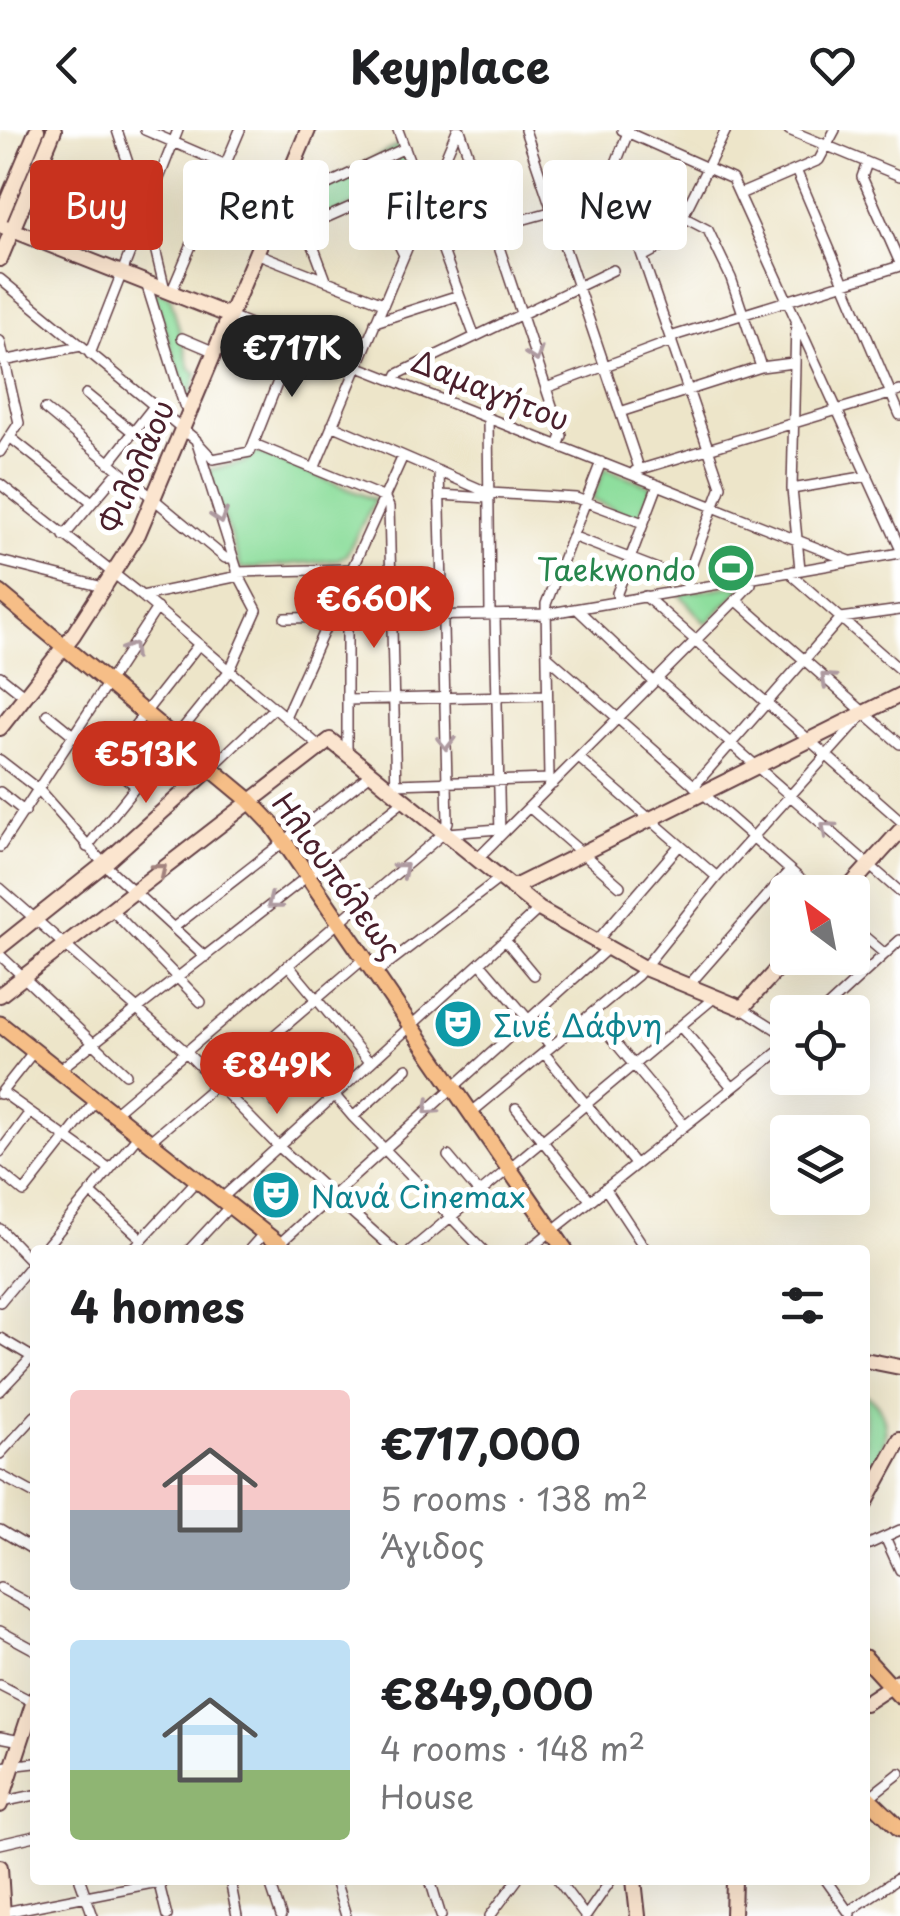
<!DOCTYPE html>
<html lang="en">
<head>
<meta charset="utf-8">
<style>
	body { margin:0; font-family:"Playpen Sans",sans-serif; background:#f6f6f6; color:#202124; height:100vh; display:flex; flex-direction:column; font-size:38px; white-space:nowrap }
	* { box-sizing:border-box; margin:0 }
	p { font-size:32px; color:#757577 }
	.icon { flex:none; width:55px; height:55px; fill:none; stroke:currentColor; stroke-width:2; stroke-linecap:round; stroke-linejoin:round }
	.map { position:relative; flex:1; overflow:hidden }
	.panel { position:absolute; left:30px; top:1115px; width:840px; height:640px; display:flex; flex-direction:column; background:#fff; border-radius:10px; box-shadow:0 10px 40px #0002 }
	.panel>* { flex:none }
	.hud { position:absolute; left:30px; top:30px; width:840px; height:90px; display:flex; gap:20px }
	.needle { width:65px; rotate:328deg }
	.controls { position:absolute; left:770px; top:745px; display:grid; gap:20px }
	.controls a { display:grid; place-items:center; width:100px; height:100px; border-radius:10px; background:#fff; box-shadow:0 10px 40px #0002; font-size:50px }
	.price { position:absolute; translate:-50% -85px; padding:0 22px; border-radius:35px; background:#c8321e; color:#fff; font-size:32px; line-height:65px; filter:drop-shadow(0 2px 5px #0008) }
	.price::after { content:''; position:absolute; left:50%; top:60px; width:30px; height:22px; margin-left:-15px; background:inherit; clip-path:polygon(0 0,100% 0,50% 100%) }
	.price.current { background:#222; color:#fff }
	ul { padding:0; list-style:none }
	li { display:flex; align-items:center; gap:30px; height:250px; padding:0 40px }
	li span { display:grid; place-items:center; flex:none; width:280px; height:200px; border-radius:10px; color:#555 }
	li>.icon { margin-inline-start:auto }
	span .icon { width:120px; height:120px; fill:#fffc; stroke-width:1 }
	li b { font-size:42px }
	h2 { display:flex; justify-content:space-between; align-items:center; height:120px; padding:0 40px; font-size:42px }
	.tag { padding:0 35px; border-radius:10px; background:#fff; box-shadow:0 10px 40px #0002; font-size:35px; line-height:90px }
	.tag.current { background:#c8321e; color:#fff }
	header { display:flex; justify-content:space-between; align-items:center; height:130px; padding:0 40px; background:#fff; font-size:45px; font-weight:700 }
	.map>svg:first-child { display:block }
	.green { fill:#8ede9d; stroke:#6c7e64; stroke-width:2.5 }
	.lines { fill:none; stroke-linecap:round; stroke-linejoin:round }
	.street-casing { stroke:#623d43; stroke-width:12 }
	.secondary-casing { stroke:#623d43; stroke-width:18 }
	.primary-casing { stroke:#623d43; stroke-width:19 }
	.street { stroke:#fff; stroke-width:9 }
	.secondary { stroke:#fbe5cf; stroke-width:14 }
	.primary { stroke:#f6be87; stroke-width:15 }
	.oneway { stroke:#ae9aa0 }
	.oneway2 { stroke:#a2827d }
	.labels { text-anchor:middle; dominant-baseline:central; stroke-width:10; stroke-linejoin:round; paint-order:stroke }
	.street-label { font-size:30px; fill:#4a1f2b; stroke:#fff }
	.leisure-label { font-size:30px; fill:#27864d; stroke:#fff; text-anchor:end }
	.culture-label { font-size:30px; fill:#0d838f; stroke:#fff; text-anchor:start }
</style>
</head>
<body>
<header><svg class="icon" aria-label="back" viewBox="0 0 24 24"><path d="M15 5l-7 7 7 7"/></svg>Keyplace<svg class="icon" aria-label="heart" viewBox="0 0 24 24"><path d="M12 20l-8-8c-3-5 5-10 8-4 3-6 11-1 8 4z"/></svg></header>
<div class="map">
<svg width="900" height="1786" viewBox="0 0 900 1786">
	<rect width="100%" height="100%" fill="#fff"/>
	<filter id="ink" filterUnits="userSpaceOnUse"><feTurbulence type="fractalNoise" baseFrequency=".01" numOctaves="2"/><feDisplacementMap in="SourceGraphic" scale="20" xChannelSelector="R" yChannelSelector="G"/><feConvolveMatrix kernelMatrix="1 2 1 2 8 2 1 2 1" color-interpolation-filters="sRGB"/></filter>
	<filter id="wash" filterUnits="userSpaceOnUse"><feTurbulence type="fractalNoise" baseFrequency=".0048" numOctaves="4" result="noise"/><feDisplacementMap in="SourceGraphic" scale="40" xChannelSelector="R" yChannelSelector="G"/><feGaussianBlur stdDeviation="2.25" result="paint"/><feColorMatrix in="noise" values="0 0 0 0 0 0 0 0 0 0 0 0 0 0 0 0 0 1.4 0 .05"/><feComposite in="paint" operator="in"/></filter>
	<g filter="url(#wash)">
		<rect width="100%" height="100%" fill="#ede5c9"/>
		<!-- green -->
		<path class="green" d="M399,15L413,50L287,103L279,85L292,54L310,61Z
			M152,159L170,166L190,239L197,243L189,272Z
			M258,322L375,370L346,425L336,430L241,439L208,340L245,332Z
			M605,338L652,356L638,389L592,370Z
			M738,455L741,458L706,494L679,464Z
			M865,1264C895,1284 889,1322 865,1343Z"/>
	</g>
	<g filter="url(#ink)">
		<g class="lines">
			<!-- street casing -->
			<g class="street-casing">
				<path id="street" d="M117,0L134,51L122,63L138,98
					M145,0L282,59
					M398,0L475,207
					M460,0L562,306L558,316
					M525,0L639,338
					M622,0L732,49L900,418
					M629,0L616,33L615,47L721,356L686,450L688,457
					M789,0L900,46
					M39,28L122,63
					M867,33L862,47L900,133
					M796,40L900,285
					M285,52L309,63L405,18
					M740,64L819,30L835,0
					M375,66L404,125
					M146,80L165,160
					M683,87L708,100L731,148L761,237
					M306,97L326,150
					M266,98L287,105L416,48
					M492,98L572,76
					M256,123L383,173
					M644,126L670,112L726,0
					M0,149L196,310L239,446L257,480L230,540L87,717
					M146,153L184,275L190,281
					M171,163L240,0
					M230,186L850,431
					M375,192L459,165
					M796,193L792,359L800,439
					M670,207L900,136
					M182,208L215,222
					M0,211L19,293L0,322
					M90,224L178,0
					M3,231L81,216
					M395,251L398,244L613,140
					M546,258L672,211
					M86,264L134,303
					M45,279L225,428H233
					M620,282L761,237L793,233
					M488,288L490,485
					M332,295L489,363L576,368L643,393
					M11,308L92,372
					M199,314L213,329L250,322L294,211
					M254,314L385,368
					M109,333L154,276
					M314,339L457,0
					M439,341L448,692L444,703
					M635,341L900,261
					M0,354L142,466L318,615
					M792,359L868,346
					M440,365L489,368
					M385,368L389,377L396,662
					M64,406L119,341
					M572,406L686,450
					M0,431L107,458
					M793,441L794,447L900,540
					M237,442L350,439
					M142,466L239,446
					M645,466L900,690
					M736,470L900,614
					M618,471L617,463L658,355
					M577,479L654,552
					M495,485L500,706
					M285,488L545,484L900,423
					M347,488V620
					M547,526L815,762
					M0,546L25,566
					M657,549L900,762
					M347,570L547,565
					M47,584L137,657
					M285,587L403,326
					M579,628L717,747
					M0,630L39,660L104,734L205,827
					M107,631L199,514
					M211,638L274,578
					M395,654L549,649
					M553,654L549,649L546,474L601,332
					M694,656L841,488L900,480
					M0,662L25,682
					M529,677L620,756
					M447,703L499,699
					M0,717L157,478
					M477,729L736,470L751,454L750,447
					M0,758L186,922L278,1016L394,1120
					M111,779L201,872
					M852,796L885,824
					M173,798L372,643
					M505,810L534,845
					M595,813L679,716
					M0,825L126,944
					M480,833L551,916
					M288,835L370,933
					M377,842L500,748
					M688,856L790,740
					M742,878L788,907
					M822,882L900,810
					M680,896L732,957
					M280,901L353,987L483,1120
					M608,904L684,995
					M544,923L635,1034
					M59,940L405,670
					M2,962L110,1039
					M0,964L34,921
					M275,973L313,941
					M516,978L590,1070
					M472,982L638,845L717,747L861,587
					M114,983L444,703
					M353,987L407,938
					M150,1011L366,827
					M0,1022L30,982
					M448,1026L479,1063
					M0,1042L24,1062L96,970
					M605,1058L646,1120
					M90,1062L142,1109
					M222,1068L539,779
					M0,1099L35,1135
					M279,1114L607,819
					M43,1120L140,1003
					M132,1120L198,1049
					M189,1120L231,1075
					M249,1120L265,1102
					M411,1120L715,867
					M528,1120L788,914
					M0,1172L35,1130
					M0,1208L32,1227
					M0,1261L35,1224
					M0,1324L35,1286
					M0,1345L35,1364
					M0,1400L35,1421
					M885,1407L900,1440
					M865,1416L900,1400
					M0,1458L35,1477
					M0,1501L35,1520
					M0,1555L33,1572
					M0,1607L21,1611
					M0,1637L35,1633
					M868,1668L900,1643
					M1,1672L35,1665
					M0,1714L35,1706
					M80,1750L93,1786
					M158,1750L167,1786
					M230,1750L237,1786
					M269,1750L281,1786
					M335,1750L346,1786
					M430,1750L441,1786
					M558,1750L585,1786
					M826,1750L850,1784
					M849,1781L900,1747
					M0,1783L168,1750
					M490,1786L517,1750
					M586,1786L611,1750"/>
			</g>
			<!-- secondary casing -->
			<g class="secondary-casing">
				<path id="secondary" d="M0,88L37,0
					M0,95L230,186
					M0,129L54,0
					M0,598L73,505L138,404L308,0
					M512,758L900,565
					M845,762L900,701
					M0,817L104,734L211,638
					M0,865L330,610L539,779L642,837L742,878L788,827
					M865,1230L900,1237
					M865,1374L900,1310
					M865,1573L900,1550
					M0,1675L35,1568
					M0,1737L3,1786
					M634,1750L638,1786
					M733,1786L734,1750"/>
			</g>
			<!-- primary casing -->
			<g class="primary-casing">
				<path id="primary" d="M0,463L249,670L272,694L565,1120
					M0,894L286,1120
					M865,1528L900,1566
					M865,1665L900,1699"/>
			</g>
			<!-- street -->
			<use href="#street" class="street"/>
			<!-- secondary -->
			<use href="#secondary" class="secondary"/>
			<!-- primary -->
			<use href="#primary" class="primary"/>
		</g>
		<!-- one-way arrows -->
		<defs><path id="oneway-chevron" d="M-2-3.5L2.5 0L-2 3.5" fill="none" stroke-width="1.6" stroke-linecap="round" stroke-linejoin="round" transform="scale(2.5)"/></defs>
		<g class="oneway">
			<use href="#oneway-chevron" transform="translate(535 225) rotate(71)"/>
			<use href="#oneway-chevron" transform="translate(220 387) rotate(72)"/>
			<use href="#oneway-chevron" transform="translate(131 519) rotate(-58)"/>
			<use href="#oneway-chevron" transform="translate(827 549) rotate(-138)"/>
			<use href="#oneway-chevron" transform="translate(446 613) rotate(89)"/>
			<use href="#oneway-chevron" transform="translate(827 698) rotate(-139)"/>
			<use href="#oneway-chevron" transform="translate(402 739) rotate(-40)"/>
			<use href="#oneway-chevron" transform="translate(273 773) rotate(142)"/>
			<use href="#oneway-chevron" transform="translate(430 978) rotate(138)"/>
		</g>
		<use class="oneway2" href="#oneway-chevron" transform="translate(160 740) rotate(-39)"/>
	</g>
	<!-- icons -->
	<defs>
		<g id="stadium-disc" transform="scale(2.5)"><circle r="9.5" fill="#2e9e5b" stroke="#fff"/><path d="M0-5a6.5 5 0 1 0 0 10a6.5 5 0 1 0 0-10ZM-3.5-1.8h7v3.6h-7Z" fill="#fff"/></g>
		<g id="theatre-disc" transform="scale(2.5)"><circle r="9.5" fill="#0f9aa8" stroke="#fff"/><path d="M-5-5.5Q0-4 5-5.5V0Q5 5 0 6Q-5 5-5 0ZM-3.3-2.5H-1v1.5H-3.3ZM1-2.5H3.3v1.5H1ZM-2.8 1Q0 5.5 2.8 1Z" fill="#fff"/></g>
	</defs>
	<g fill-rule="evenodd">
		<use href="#stadium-disc" x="731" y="438"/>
		<use href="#theatre-disc" x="458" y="894"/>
		<use href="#theatre-disc" x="276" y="1065"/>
	</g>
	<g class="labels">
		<!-- street labels -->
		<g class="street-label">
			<text transform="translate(491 259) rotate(22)">Δαμαγήτου</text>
			<text transform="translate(135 336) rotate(-66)">Φιλολάου</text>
			<text transform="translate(338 745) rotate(54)">Ηλιουπόλεως</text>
		</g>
		<!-- leisure labels -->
		<g class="leisure-label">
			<text x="696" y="438">Taekwondo</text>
		</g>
		<!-- culture labels -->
		<g class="culture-label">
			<text x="493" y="894">Σινέ Δάφνη</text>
			<text x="311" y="1065">Νανά Cinemax</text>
		</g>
	</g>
</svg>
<div class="controls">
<a><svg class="needle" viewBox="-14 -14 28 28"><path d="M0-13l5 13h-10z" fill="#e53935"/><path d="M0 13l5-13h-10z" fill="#757577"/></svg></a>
<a><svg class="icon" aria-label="locate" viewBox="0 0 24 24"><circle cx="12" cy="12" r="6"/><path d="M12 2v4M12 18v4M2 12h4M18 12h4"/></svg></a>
<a><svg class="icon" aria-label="layers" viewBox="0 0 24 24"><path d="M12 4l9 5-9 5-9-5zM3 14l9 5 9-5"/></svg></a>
</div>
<b class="price current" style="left:292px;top:270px">€717K</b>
<b class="price" style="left:374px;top:521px">€660K</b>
<b class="price" style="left:146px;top:676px">€513K</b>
<b class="price" style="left:277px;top:987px">€849K</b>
<div class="hud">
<a class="tag current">Buy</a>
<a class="tag">Rent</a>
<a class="tag">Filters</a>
<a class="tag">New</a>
</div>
<section class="panel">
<h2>4 homes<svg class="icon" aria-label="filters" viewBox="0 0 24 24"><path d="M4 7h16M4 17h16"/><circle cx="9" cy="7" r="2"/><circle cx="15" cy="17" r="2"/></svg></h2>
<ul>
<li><span style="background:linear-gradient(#f6c9c9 60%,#9aa5b1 0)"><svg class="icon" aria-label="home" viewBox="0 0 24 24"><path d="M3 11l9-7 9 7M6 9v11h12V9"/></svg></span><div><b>€717,000</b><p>5 rooms · 138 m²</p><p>Άγιδος</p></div></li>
<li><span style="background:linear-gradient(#bfe0f5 65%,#8fb573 0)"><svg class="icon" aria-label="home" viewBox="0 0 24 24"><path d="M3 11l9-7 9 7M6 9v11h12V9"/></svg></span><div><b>€849,000</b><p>4 rooms · 148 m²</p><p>House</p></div></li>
</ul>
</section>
</div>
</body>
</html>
